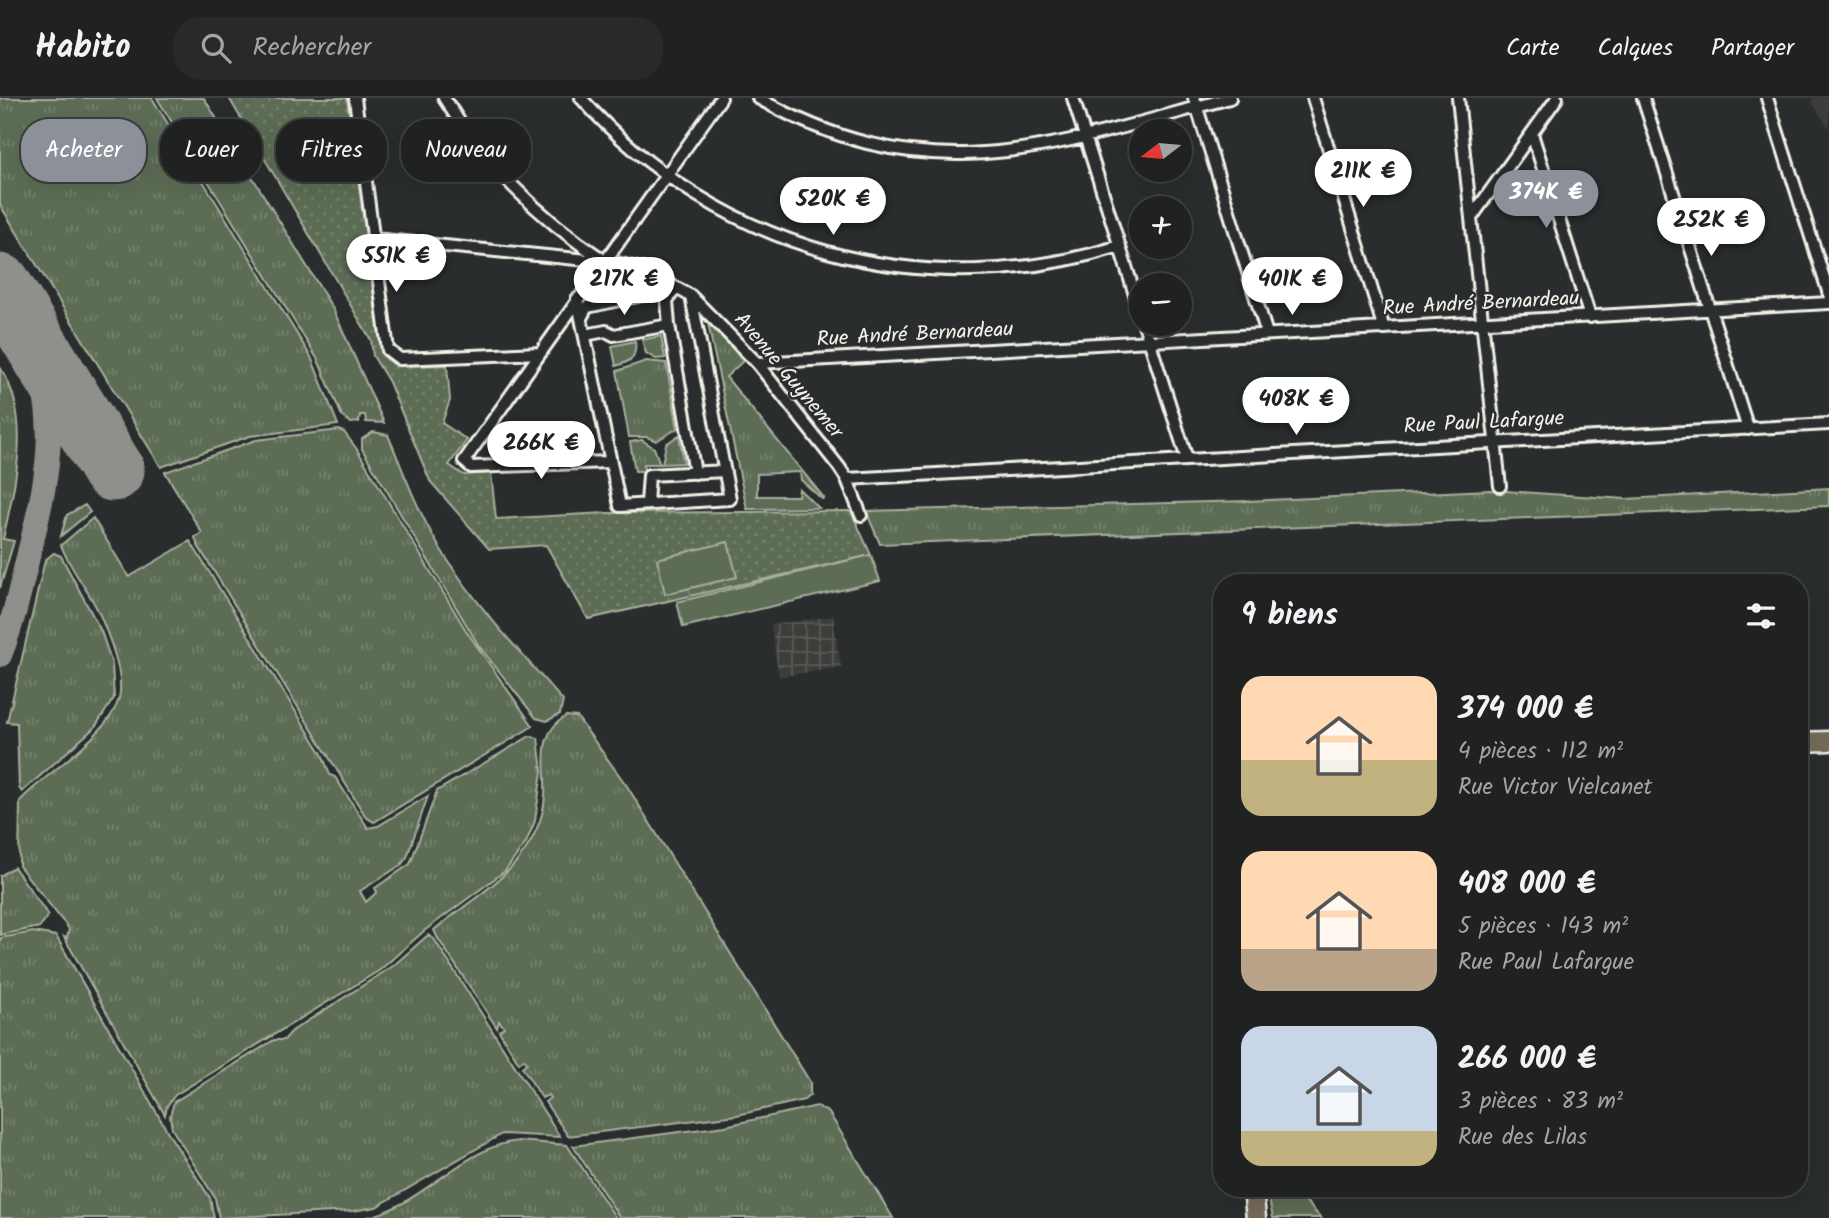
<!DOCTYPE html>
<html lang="fr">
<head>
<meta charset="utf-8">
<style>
	body { margin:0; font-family:Kalam,sans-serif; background:#282a2a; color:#f1f3f6; height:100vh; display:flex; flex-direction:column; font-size:26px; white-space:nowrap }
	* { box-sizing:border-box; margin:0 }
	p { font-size:23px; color:#a2a4a5 }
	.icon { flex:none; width:38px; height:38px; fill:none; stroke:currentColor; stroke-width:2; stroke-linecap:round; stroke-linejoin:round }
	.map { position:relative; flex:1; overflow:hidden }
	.panel { position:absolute; left:1213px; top:476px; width:595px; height:623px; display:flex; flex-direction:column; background:#202222; border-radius:28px; box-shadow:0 7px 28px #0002,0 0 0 2px #3d3f40 }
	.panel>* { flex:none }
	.top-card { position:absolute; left:21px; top:21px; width:665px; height:63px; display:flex; gap:14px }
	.needle { width:46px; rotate:254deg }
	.tools { position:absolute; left:1129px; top:21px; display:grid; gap:14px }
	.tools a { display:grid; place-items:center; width:63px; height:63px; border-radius:50%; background:#202222; box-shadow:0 7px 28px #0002,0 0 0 2px #3d3f40; font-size:35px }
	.price { position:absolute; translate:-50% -60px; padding:0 16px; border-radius:24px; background:#fff; color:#222; font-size:23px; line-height:46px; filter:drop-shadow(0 2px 4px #0008) }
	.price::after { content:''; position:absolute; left:50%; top:42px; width:21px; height:16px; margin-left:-10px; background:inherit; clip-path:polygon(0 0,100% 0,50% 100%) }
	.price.selected { background:#8c9099; color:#fff }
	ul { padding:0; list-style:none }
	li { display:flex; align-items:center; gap:21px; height:175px; padding:0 28px }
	li span { display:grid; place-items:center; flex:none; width:196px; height:140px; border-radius:21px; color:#555 }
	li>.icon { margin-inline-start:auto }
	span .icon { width:84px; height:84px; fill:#fffc; stroke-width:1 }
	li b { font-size:30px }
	h2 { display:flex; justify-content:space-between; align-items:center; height:84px; padding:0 28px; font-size:30px }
	.chip { padding:0 24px; border-radius:28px; background:#202222; box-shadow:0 7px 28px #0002,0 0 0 2px #3d3f40; font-size:24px; line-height:63px }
	.chip.selected { background:#8c9099; color:#fff }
	header { display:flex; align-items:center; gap:42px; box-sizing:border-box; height:98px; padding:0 35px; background:#202222; border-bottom:2px solid #3d3f40 }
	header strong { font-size:33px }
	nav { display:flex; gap:38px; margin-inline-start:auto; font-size:24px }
	.search { width:490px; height:63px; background:#282a2a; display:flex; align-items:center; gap:18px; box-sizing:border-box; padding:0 24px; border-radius:28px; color:#a2a4a5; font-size:26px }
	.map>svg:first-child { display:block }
	.built { fill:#3e3c3a }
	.industrial { fill:url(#industrial-grid) }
	.grass { fill:url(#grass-tufts); stroke:#a8af9e; stroke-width:2 }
	.park { fill:url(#park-dots); stroke:#a8af9e; stroke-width:2 }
	.garden { fill:#5d6d55; stroke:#a8af9e; stroke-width:2 }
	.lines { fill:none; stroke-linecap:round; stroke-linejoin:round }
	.taxiway { stroke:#8f8f8b; stroke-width:24 }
	.runway { stroke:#8f8f8b; stroke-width:63 }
	.street-casing { stroke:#f4f1e8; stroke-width:16 }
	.primary-casing { stroke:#f4f1e8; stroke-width:23 }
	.street { stroke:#2a2d2e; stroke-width:10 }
	.primary { stroke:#746a5a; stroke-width:18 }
	.labels { text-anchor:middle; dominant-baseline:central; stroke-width:5; stroke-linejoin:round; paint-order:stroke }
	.street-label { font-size:21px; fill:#f4f1e8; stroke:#2a2d2e }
</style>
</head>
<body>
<header>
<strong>Habito</strong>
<div class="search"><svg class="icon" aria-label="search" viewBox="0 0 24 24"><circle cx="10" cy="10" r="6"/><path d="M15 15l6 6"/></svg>Rechercher</div>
<nav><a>Carte</a><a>Calques</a><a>Partager</a></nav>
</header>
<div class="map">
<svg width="1829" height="1120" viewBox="0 0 1829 1120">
	<defs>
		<pattern id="industrial-grid" width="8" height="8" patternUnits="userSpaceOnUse" patternTransform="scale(1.75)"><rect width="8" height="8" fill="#3e3c3a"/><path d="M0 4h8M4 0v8" fill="none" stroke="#5a5956"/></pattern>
		<pattern id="grass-tufts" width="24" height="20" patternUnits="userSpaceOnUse" patternTransform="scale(1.75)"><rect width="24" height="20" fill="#5d6d55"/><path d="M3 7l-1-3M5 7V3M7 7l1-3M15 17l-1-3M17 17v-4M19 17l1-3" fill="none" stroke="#75826d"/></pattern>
		<pattern id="park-dots" width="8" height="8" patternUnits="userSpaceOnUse" patternTransform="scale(1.75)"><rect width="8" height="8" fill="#5d6d55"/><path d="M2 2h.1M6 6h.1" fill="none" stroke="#75826d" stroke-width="1.8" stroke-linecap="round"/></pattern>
	</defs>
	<rect width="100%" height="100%" fill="#2a2d2e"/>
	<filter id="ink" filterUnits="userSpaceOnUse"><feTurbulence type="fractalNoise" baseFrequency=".0143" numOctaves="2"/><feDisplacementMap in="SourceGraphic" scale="14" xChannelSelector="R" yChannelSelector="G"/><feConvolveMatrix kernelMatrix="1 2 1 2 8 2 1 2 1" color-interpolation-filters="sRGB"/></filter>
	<g filter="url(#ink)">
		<!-- built -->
		<path class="built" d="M1813,0H1829V31L1812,4Z"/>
		<!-- industrial -->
		<path class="industrial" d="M833,518L841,569L779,579L771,527Z"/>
		<!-- grass -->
		<path class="grass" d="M0,0H152L311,259L338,327L250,338L161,369L0,107Z
			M157,0H204L333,211L384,325L366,324L365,317H360L359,324L351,325L342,318L318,262Z
			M615,173L651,186L592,198L609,174Z
			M707,221L743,263L726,279L824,400L822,401L801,382L800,374L757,376V398H798L799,391L819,410L747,411Z
			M661,238L665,260L656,261L646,255L642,242Z
			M635,243C637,259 631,264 616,268L612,248Z
			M646,263L666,265L678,330L656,343L647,339H629L617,273Z
			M0,269C33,319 15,386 3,441L14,443L0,490Z
			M339,332L344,334L356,350L467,534L533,628L374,724L366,719L197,446L195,439L202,435L165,374L256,342Z
			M373,334L388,337C405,377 420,420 445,458C478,510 522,556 563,603L560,616L547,623L536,620L479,548L362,351V341Z
			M679,337L684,365L662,366L666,346Z
			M642,342L654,350L660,366H644V373H635L630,344Z
			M1829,390V408L880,446L866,413L1248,403L1490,392L1626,401Z
			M85,407L90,414L61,438L67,417Z
			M93,420L129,479L190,443L322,656L330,677L335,679L368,730L378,728L428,698L407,759L401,767L360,793L366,804L377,794L375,790L410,766L437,693L530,638L538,640L542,673L535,723L526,745L505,773L424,833L380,872L175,997L167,1008L165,1017L64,839L67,840L69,831L19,768L20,703C45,675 117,633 120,594C122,570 109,539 100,517C89,492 70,472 61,447Z
			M54,455L61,458L101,533L112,566L114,600L95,629L22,694L19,690L17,625L7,624L45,462Z
			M566,618L577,619L627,688L810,984V997L804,1002L737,1017L568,1038L545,1004L550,1000L548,997L542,1000L522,969L527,965L524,961L519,965L499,933L504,929L499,923L497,930L437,839L434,832C477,796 525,775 542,716C553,679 529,641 566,618Z
			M14,769L48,817L40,829L0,837V778Z
			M33,834L56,838L170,1038L210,1100L214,1120H0V840Z
			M428,837L434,841L560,1039L502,1036L376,1109L353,1113L219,1120L215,1100L172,1031L170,1018L174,1004L274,942H284L292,933L393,868Z
			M817,1008L829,1015L893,1120H620L573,1048L725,1028Z
			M519,1043L567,1047L616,1120H364C420,1110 464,1047 519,1043Z"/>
		<!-- park -->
		<path class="park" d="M229,0H347L382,257L396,268L447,267L450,302L442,325L467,342L449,367L464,377L491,375L496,421L606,415L851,413L871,457L588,521L546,447L489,451L430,383L389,284L373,258L371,242Z"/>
		<!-- garden -->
		<path class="garden" d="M728,444L737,479L665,496L657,461Z
			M871,457L880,483L683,529L677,504Z
			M1271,1090H1294L1321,1120H1273L1269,1102Z"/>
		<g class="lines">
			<!-- taxiway -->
			<path class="taxiway" d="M0,557C13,525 20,492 28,459C52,363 62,314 20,220"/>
			<!-- runway -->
			<path class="runway" d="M0,187L113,372"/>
			<!-- street casing -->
			<g class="street-casing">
				<path id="street" d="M355,0L388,252L400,261L539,255
					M444,0C483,64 539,120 602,161
					M581,0C717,153 925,209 1120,148
					M758,0C930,98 1054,47 1230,0
					M1073,0L1141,216
					M1194,0L1267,236
					M1313,0L1384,231
					M1458,0L1500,388
					M1643,0L1748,331
					M1767,0L1829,196
					M1532,36L1590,219
					M1471,120L1557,0
					M375,141L617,165L642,171L691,198L757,265L839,369L847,381L861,417
					M675,190L667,203L669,227L695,375
					M577,201L620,408L730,401L691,198
					M582,218L587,209L675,190
					M1144,226L1187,361
					M585,237L606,233L614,237L669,227
					M757,265L1829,205
					M609,364L471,369L464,363L721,0
					M847,381L1829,326
					M647,405L649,377L725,373"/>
			</g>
			<!-- primary casing -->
			<g class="primary-casing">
				<path id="primary" d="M1799,644L1829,643
					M1253,1090L1256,1120"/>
			</g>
			<!-- street -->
			<use href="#street" class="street"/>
			<!-- primary -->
			<use href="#primary" class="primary"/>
		</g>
	</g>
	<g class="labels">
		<!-- street labels -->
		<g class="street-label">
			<text transform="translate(1481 206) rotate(-3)">Rue André Bernardeau</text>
			<text transform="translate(915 237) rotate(-3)">Rue André Bernardeau</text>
			<text transform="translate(788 278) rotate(50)">Avenue Guynemer</text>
			<text transform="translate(1484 325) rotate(-3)">Rue Paul Lafargue</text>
		</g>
	</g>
</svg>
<div class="tools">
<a><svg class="needle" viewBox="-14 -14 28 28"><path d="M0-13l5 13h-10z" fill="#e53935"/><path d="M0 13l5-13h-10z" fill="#a2a4a5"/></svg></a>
<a>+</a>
<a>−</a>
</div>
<b class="price" style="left:1363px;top:111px">211K €</b>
<b class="price selected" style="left:1546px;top:132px">374K €</b>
<b class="price" style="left:833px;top:139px">520K €</b>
<b class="price" style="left:1711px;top:160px">252K €</b>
<b class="price" style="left:396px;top:196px">551K €</b>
<b class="price" style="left:624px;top:219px">217K €</b>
<b class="price" style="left:1292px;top:219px">401K €</b>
<b class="price" style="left:1296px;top:339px">408K €</b>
<b class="price" style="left:541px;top:383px">266K €</b>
<div class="top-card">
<a class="chip selected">Acheter</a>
<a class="chip">Louer</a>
<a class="chip">Filtres</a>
<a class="chip">Nouveau</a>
</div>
<section class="panel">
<h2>9 biens<svg class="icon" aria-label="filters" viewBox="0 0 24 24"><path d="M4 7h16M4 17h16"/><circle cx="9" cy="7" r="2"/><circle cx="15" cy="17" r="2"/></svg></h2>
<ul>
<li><span style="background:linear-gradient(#ffd9b3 60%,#c2b280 0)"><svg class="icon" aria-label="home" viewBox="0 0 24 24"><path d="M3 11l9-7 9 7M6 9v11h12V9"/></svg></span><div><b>374 000 €</b><p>4 pièces · 112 m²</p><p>Rue Victor Vielcanet</p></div></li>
<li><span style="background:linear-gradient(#ffd9b3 70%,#b9a48a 0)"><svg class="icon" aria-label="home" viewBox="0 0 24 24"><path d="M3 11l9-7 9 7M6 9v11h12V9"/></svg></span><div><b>408 000 €</b><p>5 pièces · 143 m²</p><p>Rue Paul Lafargue</p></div></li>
<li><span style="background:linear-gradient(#c9d6e8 75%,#c2b280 0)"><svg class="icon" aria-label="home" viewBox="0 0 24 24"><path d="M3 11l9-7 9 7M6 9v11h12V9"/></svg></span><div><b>266 000 €</b><p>3 pièces · 83 m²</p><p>Rue des Lilas</p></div></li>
</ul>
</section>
</div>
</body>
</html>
